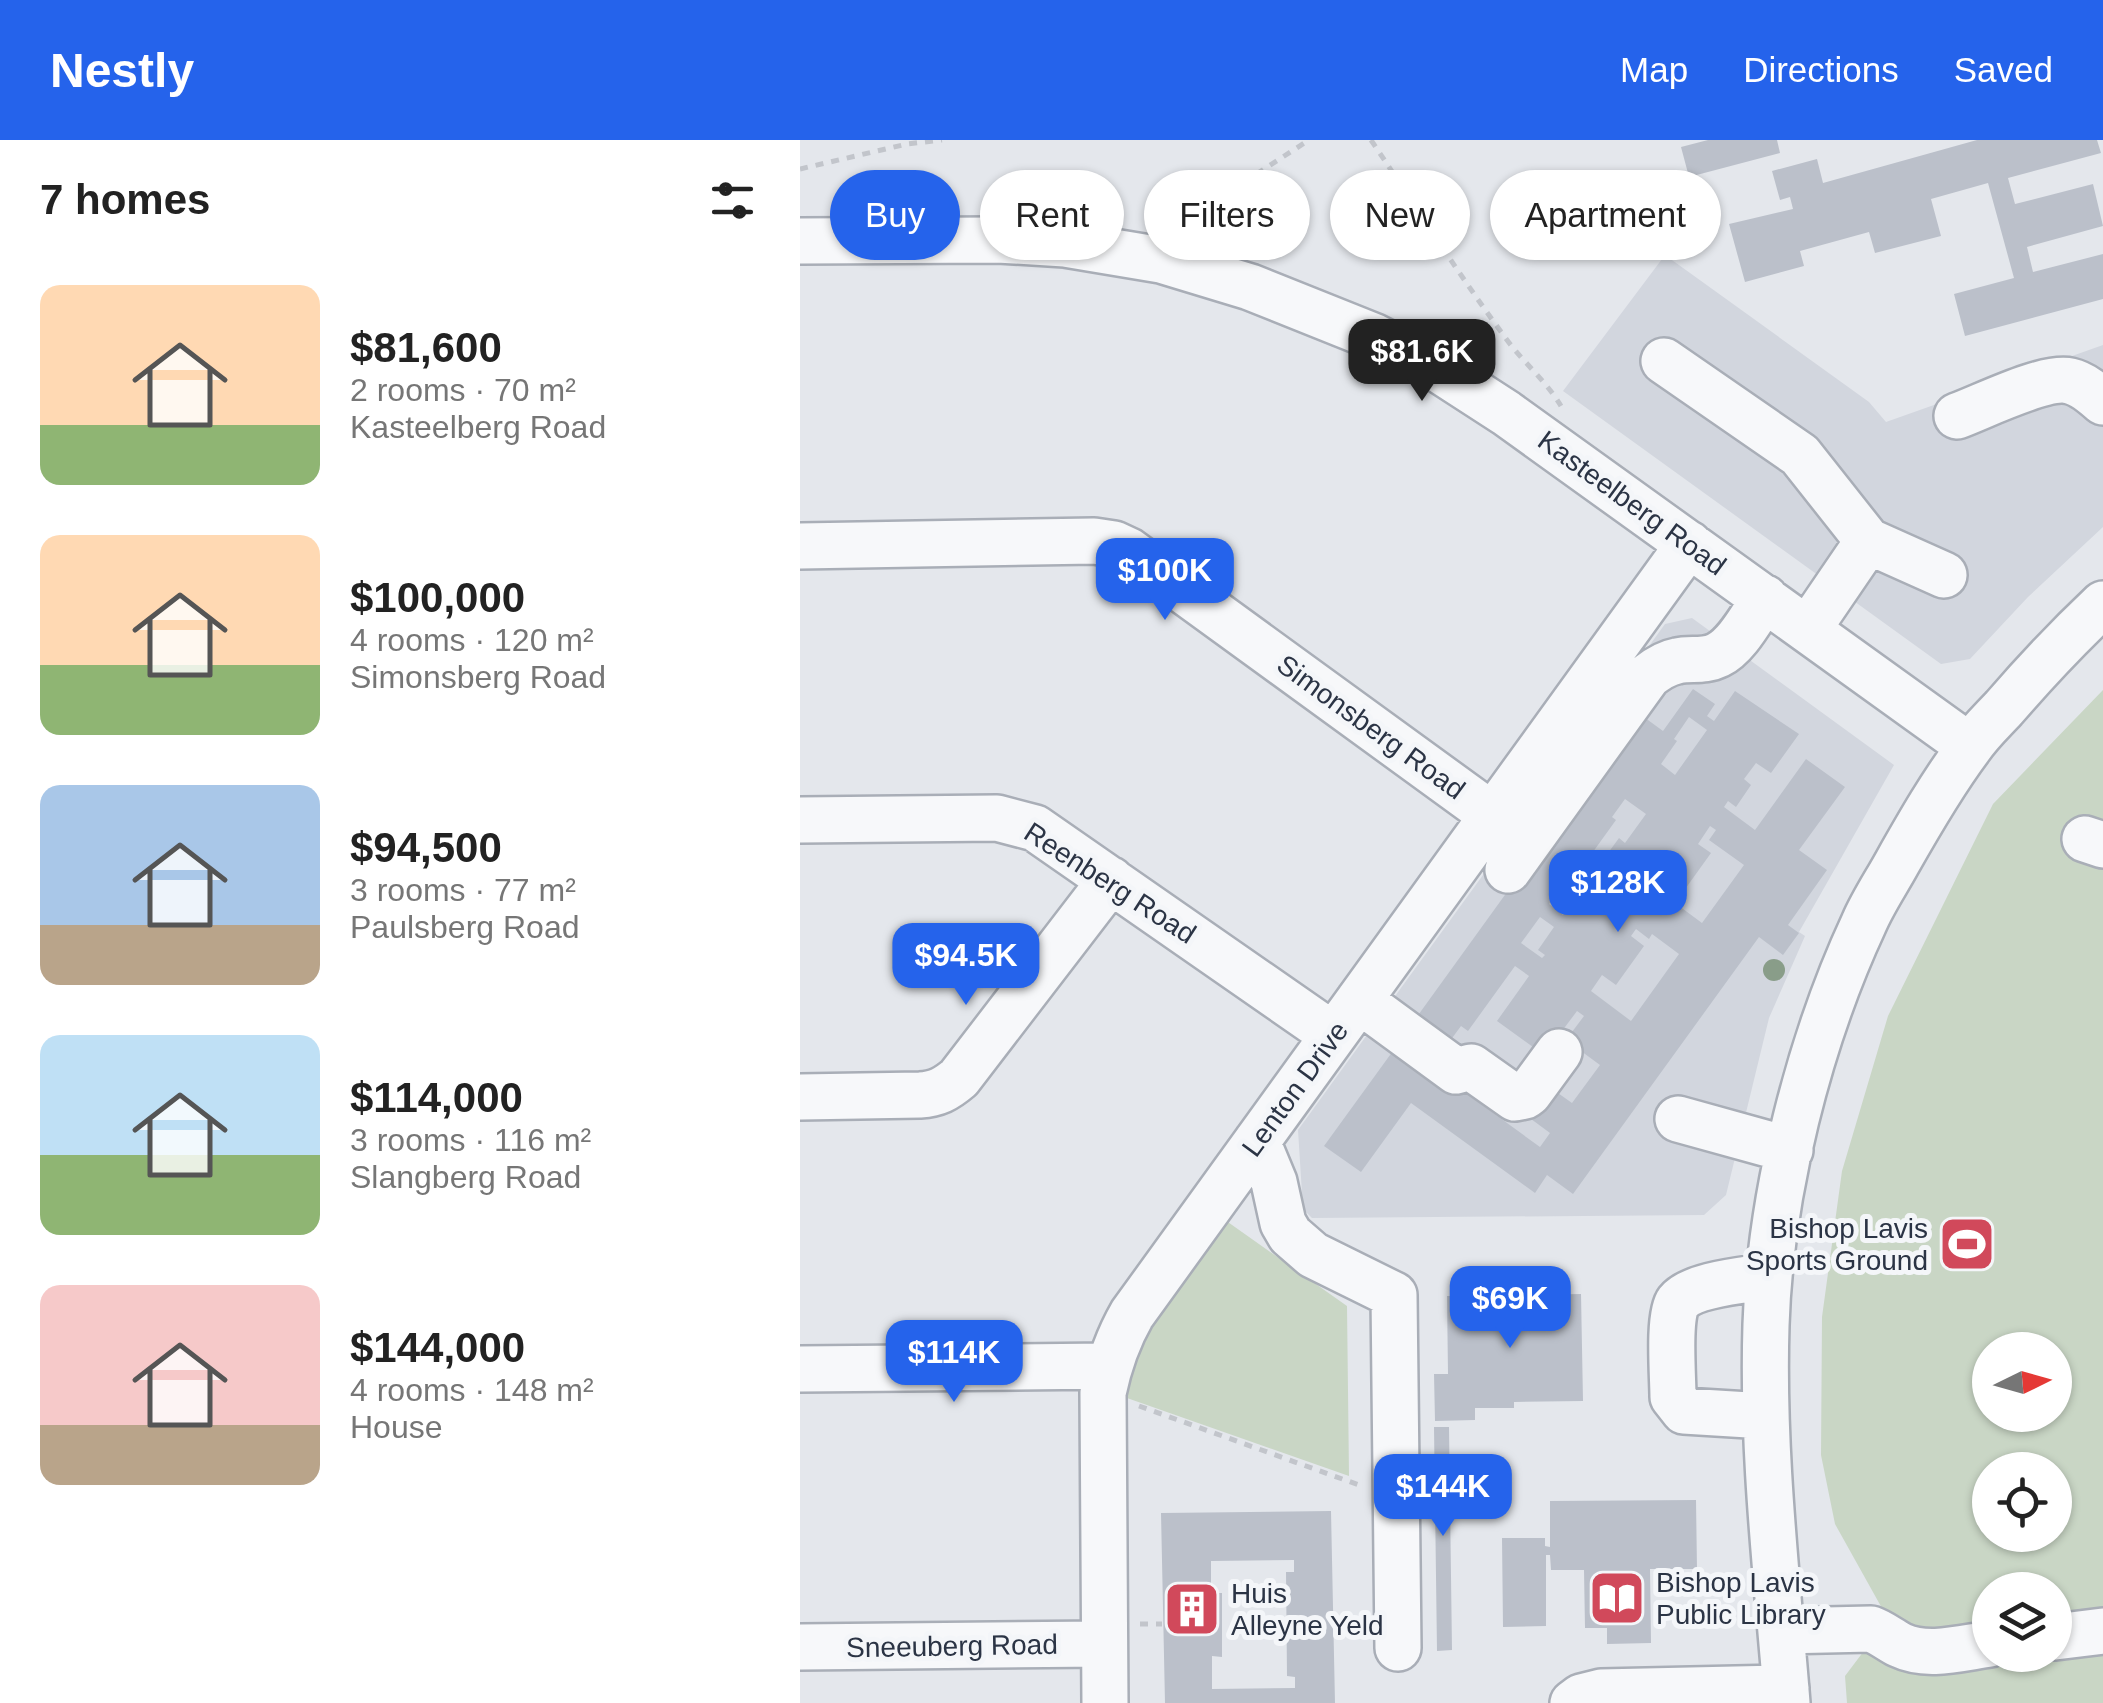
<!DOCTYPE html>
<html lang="en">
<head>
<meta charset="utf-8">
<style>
	body { margin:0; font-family:Arial,sans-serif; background:#f2f2f2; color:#222; height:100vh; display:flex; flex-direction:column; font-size:38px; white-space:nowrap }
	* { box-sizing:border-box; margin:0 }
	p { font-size:32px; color:#767676 }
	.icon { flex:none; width:55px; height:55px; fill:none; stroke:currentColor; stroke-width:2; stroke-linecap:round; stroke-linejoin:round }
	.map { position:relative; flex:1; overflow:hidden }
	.panel { display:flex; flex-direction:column; background:#fff; width:800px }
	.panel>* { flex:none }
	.guide { position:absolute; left:30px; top:30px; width:950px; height:90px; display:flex; gap:20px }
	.needle { width:65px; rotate:85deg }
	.fabs { position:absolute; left:1172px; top:1192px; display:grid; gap:20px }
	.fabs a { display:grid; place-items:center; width:100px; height:100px; border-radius:50%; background:#fff; box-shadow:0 2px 8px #0004; font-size:50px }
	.price { position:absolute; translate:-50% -85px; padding:0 22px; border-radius:20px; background:#2563eb; color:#fff; font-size:32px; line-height:65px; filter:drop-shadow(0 2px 5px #0008) }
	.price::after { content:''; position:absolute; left:50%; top:60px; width:30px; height:22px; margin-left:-15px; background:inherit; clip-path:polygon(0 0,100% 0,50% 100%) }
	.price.current { background:#222; color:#fff }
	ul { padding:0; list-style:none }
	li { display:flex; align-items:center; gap:30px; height:250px; padding:0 40px }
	li span { display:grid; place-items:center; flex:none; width:280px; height:200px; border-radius:20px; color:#555 }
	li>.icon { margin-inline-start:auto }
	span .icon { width:120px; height:120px; fill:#fffc; stroke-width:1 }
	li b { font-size:42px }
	h2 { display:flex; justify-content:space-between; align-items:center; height:120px; padding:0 40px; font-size:42px }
	.chip { padding:0 35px; border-radius:45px; background:#fff; box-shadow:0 2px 8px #0004; font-size:35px; line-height:90px }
	.chip.current { background:#2563eb; color:#fff }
	header { display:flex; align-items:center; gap:60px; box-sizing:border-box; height:140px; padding:0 50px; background:#2563eb; color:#fff }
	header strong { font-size:48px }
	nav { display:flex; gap:55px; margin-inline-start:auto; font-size:35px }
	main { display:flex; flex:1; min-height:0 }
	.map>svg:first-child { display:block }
	.built { fill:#d2d6de }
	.green { fill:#c9d6c5; fill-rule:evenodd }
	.building { fill:#bbc0ca; fill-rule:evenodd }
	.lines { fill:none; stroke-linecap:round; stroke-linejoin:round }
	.minor-casing { stroke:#a9aeb7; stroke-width:50 }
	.path { stroke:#c2c5cb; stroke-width:5; stroke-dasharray:8 8; stroke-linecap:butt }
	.minor { stroke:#f7f8fa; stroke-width:45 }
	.tree { fill:#899d89 }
	.labels { text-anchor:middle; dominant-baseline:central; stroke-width:10; stroke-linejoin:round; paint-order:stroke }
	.street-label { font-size:28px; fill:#2b3445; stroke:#f4f6f9 }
	.poi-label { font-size:28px; fill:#2b3445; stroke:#f4f6f9; text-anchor:start }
</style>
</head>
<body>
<header>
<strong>Nestly</strong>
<nav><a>Map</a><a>Directions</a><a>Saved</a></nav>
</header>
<main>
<section class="panel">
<h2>7 homes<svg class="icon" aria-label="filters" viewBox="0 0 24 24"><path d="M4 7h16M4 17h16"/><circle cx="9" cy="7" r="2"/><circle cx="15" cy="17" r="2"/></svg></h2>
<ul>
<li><span style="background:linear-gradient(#ffd9b3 70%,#8fb573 0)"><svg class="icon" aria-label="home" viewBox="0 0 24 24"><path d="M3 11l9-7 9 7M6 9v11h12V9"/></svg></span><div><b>$81,600</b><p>2 rooms · 70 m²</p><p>Kasteelberg Road</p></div></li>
<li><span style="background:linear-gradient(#ffd9b3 65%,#8fb573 0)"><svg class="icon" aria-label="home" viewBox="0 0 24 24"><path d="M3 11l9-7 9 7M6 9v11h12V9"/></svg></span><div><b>$100,000</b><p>4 rooms · 120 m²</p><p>Simonsberg Road</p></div></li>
<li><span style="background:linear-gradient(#a9c7e8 70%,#b9a48a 0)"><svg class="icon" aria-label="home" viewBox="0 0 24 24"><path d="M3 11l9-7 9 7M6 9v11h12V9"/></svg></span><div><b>$94,500</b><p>3 rooms · 77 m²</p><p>Paulsberg Road</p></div></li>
<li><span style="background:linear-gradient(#bfe0f5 60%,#8fb573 0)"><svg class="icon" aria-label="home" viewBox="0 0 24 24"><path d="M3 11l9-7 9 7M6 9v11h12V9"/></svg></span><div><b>$114,000</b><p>3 rooms · 116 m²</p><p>Slangberg Road</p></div></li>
<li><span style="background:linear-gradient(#f6c9c9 70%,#b9a48a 0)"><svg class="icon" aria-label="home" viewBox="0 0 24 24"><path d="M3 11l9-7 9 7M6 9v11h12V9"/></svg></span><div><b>$144,000</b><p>4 rooms · 148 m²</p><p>House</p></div></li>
</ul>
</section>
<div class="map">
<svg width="1303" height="1563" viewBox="0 0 1303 1563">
	<rect width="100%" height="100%" fill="#e4e7ec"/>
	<!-- built -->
	<path class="built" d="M865,115L1069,262L1086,282L1303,205V387L1228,457L1170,519L1141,524L763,251Z
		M892,478L1094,625L999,792L1005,796L969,878L926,1055L904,1075L512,1078L503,1069L498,990L865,484Z"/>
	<!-- green -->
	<path class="green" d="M1303,550V1563H1047L1045,1536L1088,1479L1035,1384L1021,1315L1022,1177L1042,1031L1088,876L1193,664ZM1190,1210H1255V1275H1190ZM1190,1330H1255V1395H1190ZM1190,1450H1255V1515H1190Z
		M425,1080L547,1166L549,1336L327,1258C331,1237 335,1216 344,1197C364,1155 397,1117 425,1080Z"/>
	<!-- building -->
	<path class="building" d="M908,0H977L980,13L889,37L881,7Z
		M1177,0H1297L1301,13L1208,38L1215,64L1293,44L1303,86L1227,107L1233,132L1303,114V159L1165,196L1154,154L1214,138L1188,43L1131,59L1141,96L1075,113L1069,92L1000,111L1004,126L945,142L929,84L993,69L990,57L980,60L972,31L1017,19L1023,43Z
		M893,549L915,564L907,576L914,581L935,551L999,594L971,633L956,623L944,639L951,645L936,667L928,661L924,667L955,690L1006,619L1045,647L999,710L1027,730L988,785L999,793L983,815L959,797L773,1054L747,1035L735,1053L611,963L561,1032L524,1006L598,904L740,1007L750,993L727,976L748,946L772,963L800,925L766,900L784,876L777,871L744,915L697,881L729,836L715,826L668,891L661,886L644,909L611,885L837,572L863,591ZM889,577L907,590L875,635L861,624L877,601L874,599ZM825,659L846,674L825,703L819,698L784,746L791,751L779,767L772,762L763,775L749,764L750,762L754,766L816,680L812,677ZM910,686L916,690L909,700L944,725L902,783L875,763L878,759L865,749L869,743L883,752L911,713L898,704ZM740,777L754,787L738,810L745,815L742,818L721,803ZM836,789L849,799L852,794L879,814L831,881L791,851L802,835L816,845L844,806L831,796Z
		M729,1145V1155L781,1154L783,1261L714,1262V1268H675V1280L635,1281L634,1234H648L647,1156H673V1146Z
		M634,1287H649L652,1510L637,1511Z
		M896,1360L897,1429H850L851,1503L807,1504V1488H785L784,1430H751L750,1415H746V1486L703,1487L702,1398H745V1406L750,1407V1361Z
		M531,1371L535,1563H365L361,1373ZM494,1420V1432H486L487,1536L495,1537V1548L412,1549V1516L422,1517V1453H411V1421Z"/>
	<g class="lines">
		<!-- minor casing -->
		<g class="minor-casing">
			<path id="minor" d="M0,101L198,100L265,104L361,120L450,147L575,197L638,229L706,273L1169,606
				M864,221L1000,315L1068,401L1144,435
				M1157,276C1182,267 1245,235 1270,241C1283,244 1293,253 1303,262
				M0,406L294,401L314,404L329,411L692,675
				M1008,489L1068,401
				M0,680L197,678L235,688L533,895
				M1285,699L1303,705
				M708,730L848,536C857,529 866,523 877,521C891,518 904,522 918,515C938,505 952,476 965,458
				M559,860L656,931L671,927L715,958L725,956L729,953L759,912
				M0,957L120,955C137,954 146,949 159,938L311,740
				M878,979L990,1010
				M457,1001L474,1042L483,1083L490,1095L513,1115L594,1155L598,1508
				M0,1229L308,1226
				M965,1276L884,1271L873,1257C873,1238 868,1175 878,1162C892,1144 947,1140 969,1136
				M981,1491L1071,1489C1082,1493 1090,1500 1100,1505C1127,1518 1161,1508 1190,1504
				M1255,1497L1303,1491
				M0,1507L304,1504
				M305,1563L303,1253C309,1224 317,1200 332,1174L889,404
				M773,1563L781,1557L801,1552L986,1548
				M987,1563C977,1437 962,1312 966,1185C970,1055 1009,901 1064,783C1073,762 1086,743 1097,723C1119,684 1142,644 1169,608C1179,593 1192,581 1204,568C1236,531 1268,497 1303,464"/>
		</g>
		<!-- path -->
		<path class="path" d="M571,0C616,67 659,135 707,200C724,223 746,241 761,266
			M0,29L107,4L142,0
			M376,86L509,0
			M339,1266L559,1345
			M340,1484H362"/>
		<!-- minor -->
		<use href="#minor" class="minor"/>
	</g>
	<!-- trees -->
	<circle class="tree" cx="974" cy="830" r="11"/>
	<!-- icons -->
	<defs>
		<g id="stadium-square" transform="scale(2.875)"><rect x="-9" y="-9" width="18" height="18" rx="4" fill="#d1495b" stroke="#f4f6f9"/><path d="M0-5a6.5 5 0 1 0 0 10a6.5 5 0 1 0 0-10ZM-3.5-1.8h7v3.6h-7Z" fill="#fff"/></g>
		<g id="library-square" transform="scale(2.875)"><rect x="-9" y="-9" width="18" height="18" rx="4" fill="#d1495b" stroke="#f4f6f9"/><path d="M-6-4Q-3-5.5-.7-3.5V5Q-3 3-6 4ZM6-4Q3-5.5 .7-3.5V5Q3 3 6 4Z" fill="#fff"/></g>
		<g id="building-square" transform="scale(2.875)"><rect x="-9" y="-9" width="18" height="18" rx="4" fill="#d1495b" stroke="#f4f6f9"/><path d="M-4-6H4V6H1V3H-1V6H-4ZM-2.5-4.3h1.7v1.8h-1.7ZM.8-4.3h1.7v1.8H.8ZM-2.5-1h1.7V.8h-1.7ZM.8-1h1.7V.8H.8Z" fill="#fff"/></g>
	</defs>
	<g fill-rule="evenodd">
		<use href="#stadium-square" x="1167" y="1104"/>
		<use href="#library-square" x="817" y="1458"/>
		<use href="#building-square" x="392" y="1469"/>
	</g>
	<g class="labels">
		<!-- street labels -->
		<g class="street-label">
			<text transform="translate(832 363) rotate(36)">Kasteelberg Road</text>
			<text transform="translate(571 587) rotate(36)">Simonsberg Road</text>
			<text transform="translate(310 743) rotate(33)">Reenberg Road</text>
			<text transform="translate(495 949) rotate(-54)">Lenton Drive</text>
			<text transform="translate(152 1506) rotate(-1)">Sneeuberg Road</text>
		</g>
		<!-- poi labels -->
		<g class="poi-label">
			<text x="1128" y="1088" text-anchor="end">Bishop Lavis<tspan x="1128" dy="32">Sports Ground</tspan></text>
			<text x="856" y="1442">Bishop Lavis<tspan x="856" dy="32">Public Library</tspan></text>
			<text x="431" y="1453">Huis<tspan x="431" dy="32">Alleyne Yeld</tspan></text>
		</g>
	</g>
</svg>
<div class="fabs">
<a><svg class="needle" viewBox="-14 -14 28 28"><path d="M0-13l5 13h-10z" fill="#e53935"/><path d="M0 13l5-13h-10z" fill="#767676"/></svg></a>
<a><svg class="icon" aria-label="locate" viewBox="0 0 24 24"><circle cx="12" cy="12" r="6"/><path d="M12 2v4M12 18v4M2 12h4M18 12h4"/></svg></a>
<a><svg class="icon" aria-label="layers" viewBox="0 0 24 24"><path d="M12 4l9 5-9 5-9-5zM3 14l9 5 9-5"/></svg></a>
</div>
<b class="price current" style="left:622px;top:264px">$81.6K</b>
<b class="price" style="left:365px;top:483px">$100K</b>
<b class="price" style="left:818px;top:795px">$128K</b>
<b class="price" style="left:166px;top:868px">$94.5K</b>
<b class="price" style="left:710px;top:1211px">$69K</b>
<b class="price" style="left:154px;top:1265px">$114K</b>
<b class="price" style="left:643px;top:1399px">$144K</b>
<div class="guide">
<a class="chip current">Buy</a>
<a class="chip">Rent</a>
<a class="chip">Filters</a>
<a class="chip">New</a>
<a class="chip">Apartment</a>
</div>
</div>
</main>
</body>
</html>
